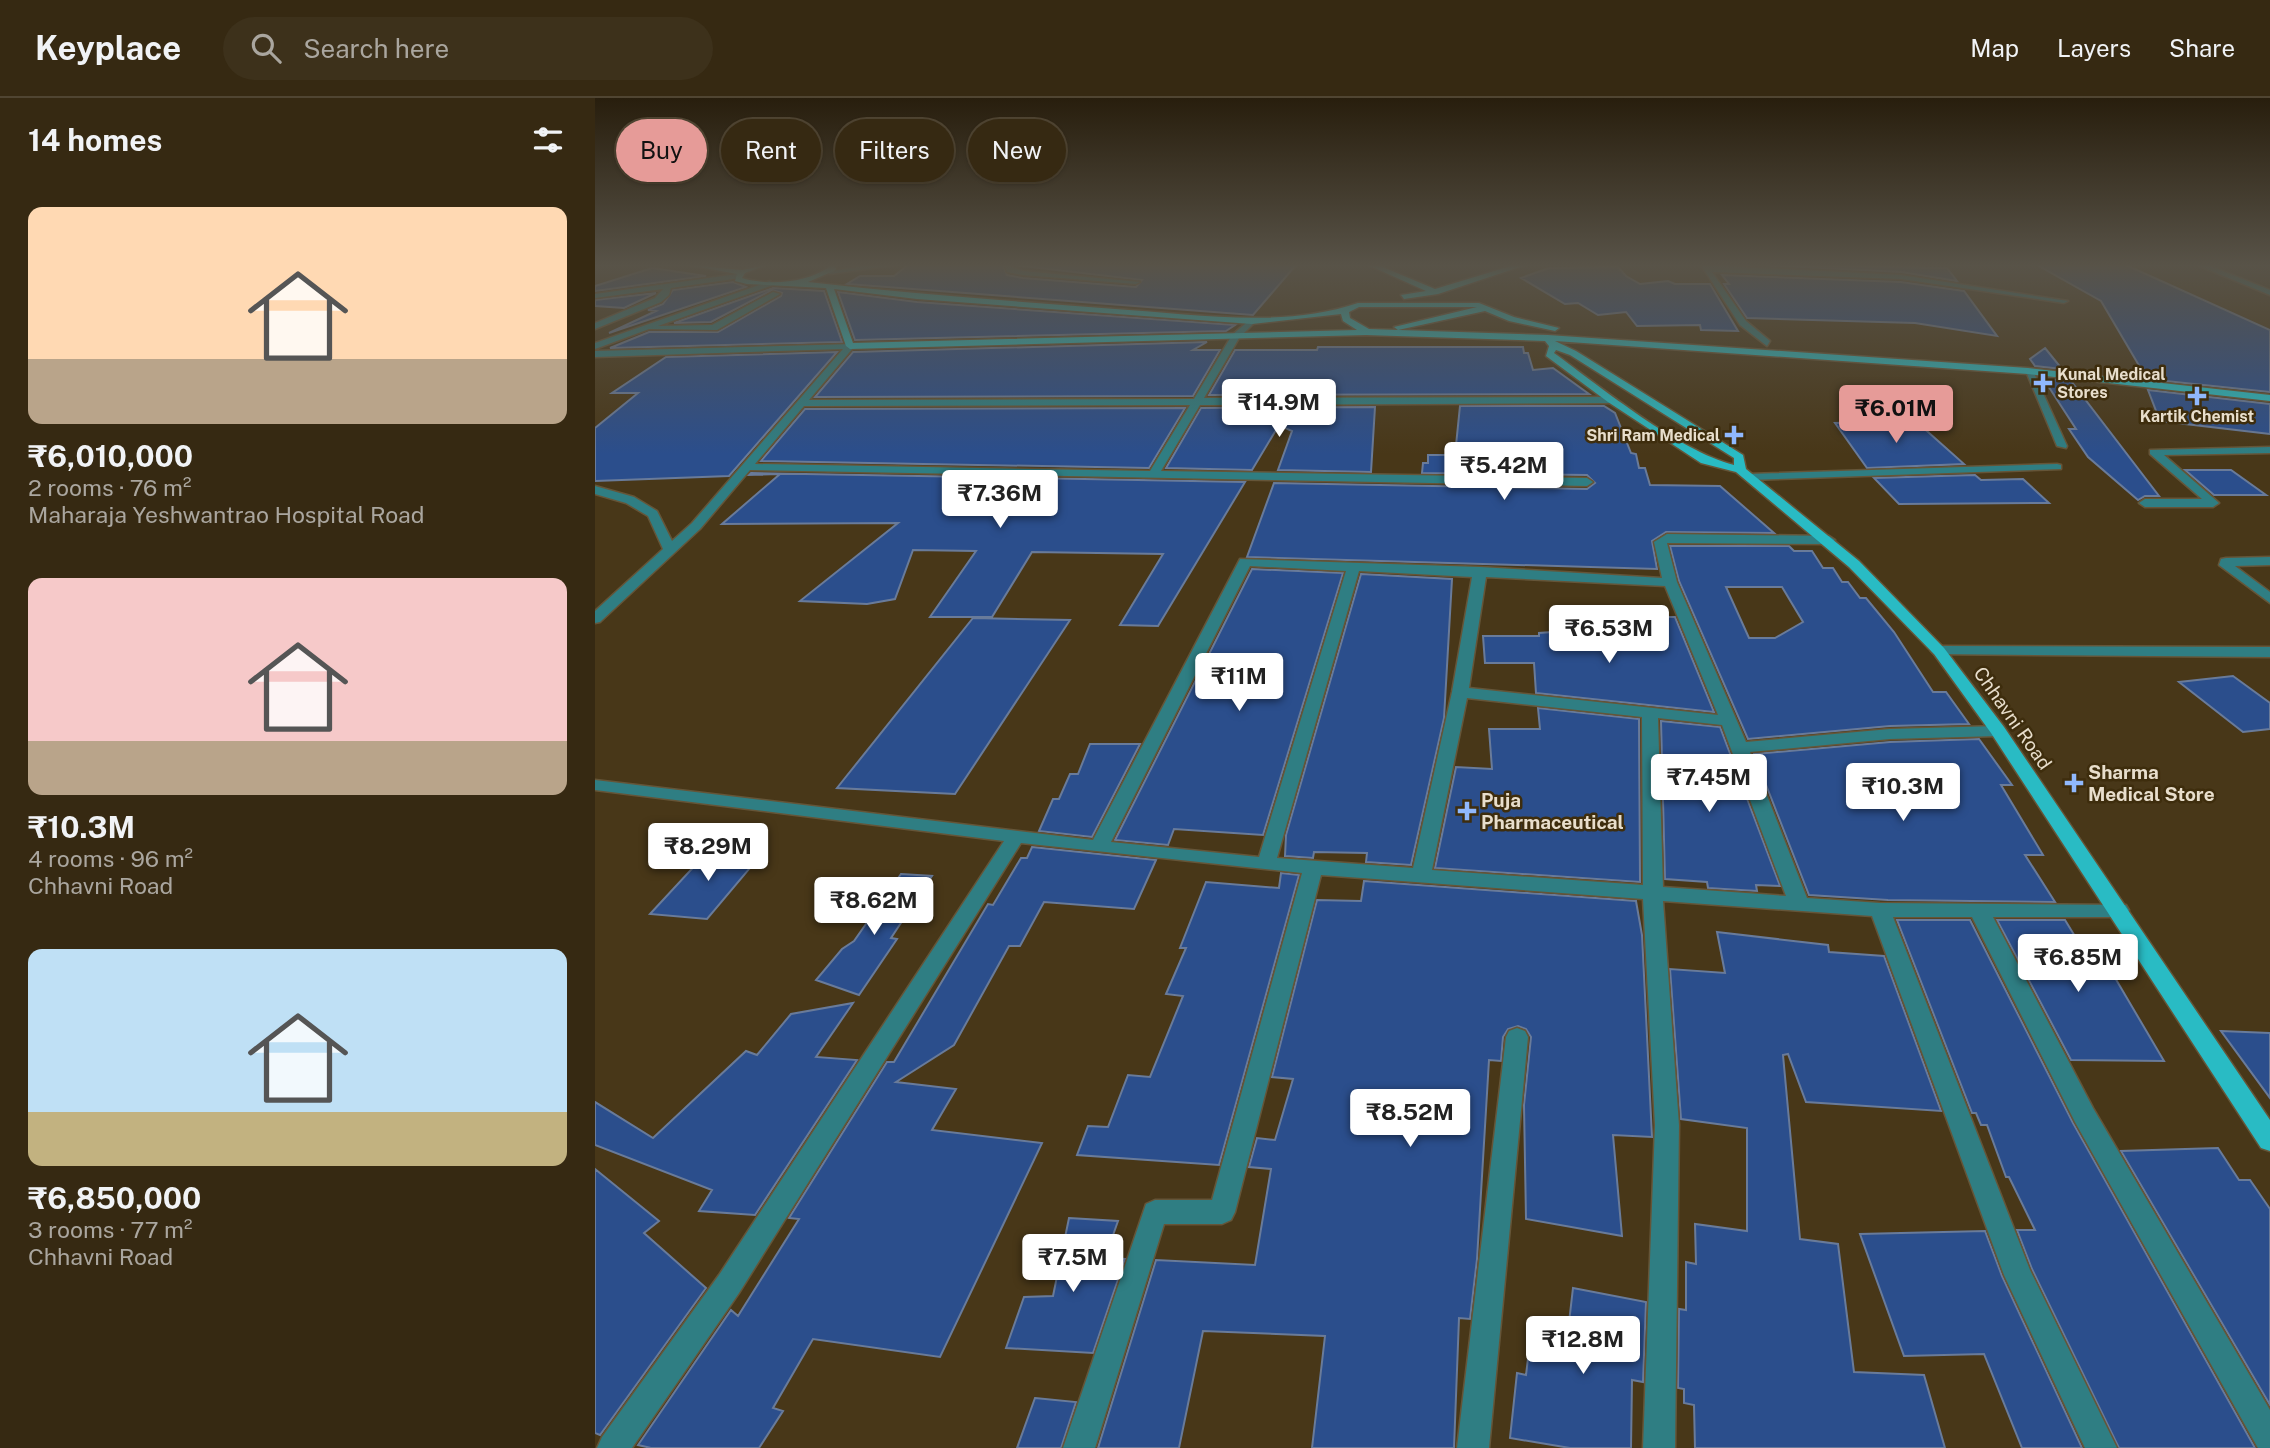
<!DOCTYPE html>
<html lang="en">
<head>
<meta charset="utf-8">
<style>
	body { margin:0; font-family:"Public Sans",sans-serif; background:#3d311b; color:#f1f3f6; height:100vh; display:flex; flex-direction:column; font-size:26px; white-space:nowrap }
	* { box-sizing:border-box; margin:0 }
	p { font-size:23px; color:#aaa69f }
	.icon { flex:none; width:38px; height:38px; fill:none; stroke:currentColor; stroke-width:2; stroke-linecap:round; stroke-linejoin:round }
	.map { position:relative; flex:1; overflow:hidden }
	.side { display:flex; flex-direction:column; background:#362912; width:595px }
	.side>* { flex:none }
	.top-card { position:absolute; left:21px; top:21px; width:665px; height:63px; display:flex; gap:14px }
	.price { position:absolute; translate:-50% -60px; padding:0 16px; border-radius:7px; background:#fff; color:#222; font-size:23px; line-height:46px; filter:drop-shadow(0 2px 4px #0008) }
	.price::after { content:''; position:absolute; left:50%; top:42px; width:21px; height:16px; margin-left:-10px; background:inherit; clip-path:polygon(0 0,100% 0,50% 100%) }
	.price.selected { background:#e69b98; color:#111 }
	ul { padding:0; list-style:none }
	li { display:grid; align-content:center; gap:14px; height:371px; padding:0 28px }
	li span { display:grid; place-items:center; height:217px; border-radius:14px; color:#555 }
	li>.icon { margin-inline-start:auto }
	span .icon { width:126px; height:126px; fill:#fffc; stroke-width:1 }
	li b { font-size:30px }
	h2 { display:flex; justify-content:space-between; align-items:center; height:84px; padding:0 28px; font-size:30px }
	.chip { padding:0 24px; border-radius:32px; background:#362912; box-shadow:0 2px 5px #0004,0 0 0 2px #504532; font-size:24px; line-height:63px }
	.chip.selected { background:#e69b98; color:#111 }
	header { display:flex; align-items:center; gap:42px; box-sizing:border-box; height:98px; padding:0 35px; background:#362912; border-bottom:2px solid #504532 }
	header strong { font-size:33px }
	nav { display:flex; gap:38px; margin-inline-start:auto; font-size:24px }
	.search { width:490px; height:63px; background:#3d311b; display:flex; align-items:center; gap:18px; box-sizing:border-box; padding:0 24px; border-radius:38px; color:#aaa69f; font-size:26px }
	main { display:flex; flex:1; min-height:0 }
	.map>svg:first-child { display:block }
	.building { fill:#2b4e8c; stroke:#697b9a; stroke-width:2; fill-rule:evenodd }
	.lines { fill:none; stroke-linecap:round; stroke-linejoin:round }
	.minor-casing { stroke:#655538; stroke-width:3 }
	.major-casing { stroke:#655538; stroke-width:3 }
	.minor { fill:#2f7e83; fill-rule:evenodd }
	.major { fill:#29bbc4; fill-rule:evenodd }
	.poi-dot { fill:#90b8fd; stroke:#3e2d0d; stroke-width:2.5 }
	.labels { text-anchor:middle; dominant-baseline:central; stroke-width:5; stroke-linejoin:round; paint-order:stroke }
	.far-poi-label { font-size:16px; font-weight:bold; fill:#e8decc; stroke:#3e2d0d; text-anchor:start }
	.street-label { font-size:19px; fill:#e8decc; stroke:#3e2d0d }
	.poi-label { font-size:19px; font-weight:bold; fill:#e8decc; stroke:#3e2d0d; text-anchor:start }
</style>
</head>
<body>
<header>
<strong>Keyplace</strong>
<div class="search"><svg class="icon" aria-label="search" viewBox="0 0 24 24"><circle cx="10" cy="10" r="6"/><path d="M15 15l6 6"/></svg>Search here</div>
<nav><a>Map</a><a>Layers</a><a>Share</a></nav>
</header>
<main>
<section class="side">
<h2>14 homes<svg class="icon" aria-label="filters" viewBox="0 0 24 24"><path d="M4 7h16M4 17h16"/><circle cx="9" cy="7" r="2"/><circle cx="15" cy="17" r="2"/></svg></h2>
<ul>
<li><span style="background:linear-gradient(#ffd9b3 70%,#b9a48a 0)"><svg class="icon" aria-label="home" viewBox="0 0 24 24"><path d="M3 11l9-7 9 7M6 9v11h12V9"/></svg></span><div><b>₹6,010,000</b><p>2 rooms · 76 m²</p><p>Maharaja Yeshwantrao Hospital Road</p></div></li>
<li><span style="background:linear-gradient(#f6c9c9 75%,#b9a48a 0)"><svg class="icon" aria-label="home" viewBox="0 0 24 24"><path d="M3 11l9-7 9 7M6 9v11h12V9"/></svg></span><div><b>₹10.3M</b><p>4 rooms · 96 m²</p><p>Chhavni Road</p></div></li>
<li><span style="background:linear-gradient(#bfe0f5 75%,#c2b280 0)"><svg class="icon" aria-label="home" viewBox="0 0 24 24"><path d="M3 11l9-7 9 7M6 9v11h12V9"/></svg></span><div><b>₹6,850,000</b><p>3 rooms · 77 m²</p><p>Chhavni Road</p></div></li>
</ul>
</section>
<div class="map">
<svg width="1675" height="1350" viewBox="0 0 1675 1350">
	<rect width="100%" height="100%" fill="#483718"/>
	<!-- building -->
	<path class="building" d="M313,167H408L412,177L428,180L541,189L547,182L419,167H701L658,217L252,186L265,178H299Z
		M1167,167L1352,170L1362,183L1306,174Z
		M1442,167H1531L1675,232V294L1552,281L1506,203Z
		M1023,169L1031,178L1045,186L1073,183L1080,186H1115L1143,233L1106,232L1105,227L1042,228L1031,214L1003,217L983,205L970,206L926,180L954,170Z
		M57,170L111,178L0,193V188Z
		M1127,177L1306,184L1369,193L1402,238L1320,225L1152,220L1129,186H1134Z
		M138,184L151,189L14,235L61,213L53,212L68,206L78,192Z
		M178,190L229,193L247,244L15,250L54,234H123L186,198L187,195L177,192L116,224L79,225Z
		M243,194L322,204L640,227L631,233L260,242Z
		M61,195L29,210L0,208V202Z
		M612,244L598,252H625L598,298L220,299L258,254Z
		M723,249H928L929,255H933L938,272L958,270L994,296L614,297L640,252H722Z
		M1450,250L1467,271L1440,268L1435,261Z
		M242,254L134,378L0,383V330L43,295H17L71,259Z
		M1448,280L1476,283L1564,398H1550L1543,402L1493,359L1474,331H1481Z
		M1553,292L1675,306V336L1565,323Z
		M865,308H1009L1020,315L1036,355L1041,356L1044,370H1050L1055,387L1125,388L1179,435L1071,434L1057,443L1062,471L652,459L679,385L992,391L1000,385L992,377L827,375L828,365H833V357H860Z
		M780,309L776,374L683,372L697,333L684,327L657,372L571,370L606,310Z
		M590,310L554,370L166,363L210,311Z
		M1313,323L1324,326L1369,366L1272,370L1240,325Z
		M1590,372H1636L1671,397H1619Z
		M156,375L650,384L563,528L525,527L568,456L437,454L397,519H335L381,453L318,452L300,501L272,506L205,503L303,425L127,426L185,376L154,377Z
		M1380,377L1386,382L1428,381L1454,405L1304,406L1279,380Z
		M1075,448H1194L1199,453H1217L1228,470H1238L1247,484H1253L1265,500H1271L1299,534L1338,594H1351L1374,626L1295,628L1153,641L1084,483ZM1131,489H1187L1208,524L1180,540H1154Z
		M657,471L748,475L668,737L579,731L573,747L520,742Z
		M766,476L857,481L849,620L816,767L771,764L772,755L719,754L718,760L690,758L691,737Z
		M1067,519H1080L1119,614L941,595L939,565H890L888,538H944V535L985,532H1071Z
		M378,520L475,522L360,696L242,690Z
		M1638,578L1675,605V631L1648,634L1584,584Z
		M943,610L1044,621L1045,784L840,770L861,669L897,671L894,631H945Z
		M1066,623L1125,629L1185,788L1161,787L1162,793L1113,790L1112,784L1070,781Z
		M1384,641L1417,687H1406L1448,757H1430L1460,804L1293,802L1214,797L1159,656L1295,644Z
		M495,646H545L497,739L444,733L458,701H464L475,676H483Z
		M118,748L170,752L112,821L55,816Z
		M437,749L561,762L539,811L449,804L425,848H414L359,947L301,984L361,991L337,1032L447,1045L345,1259L218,1241L178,1310L188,1313L164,1350H56L43,1347L136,1212L143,1218L204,1121L194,1120L292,964H299L393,806L398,807L426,760H432Z
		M686,775L704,777L624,1067L482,1057L493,1028L513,1029L533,977L555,979L588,898L571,896L591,850H585L611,784L684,790Z
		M306,776L337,778L296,840L302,841L264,897L221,882L247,851L259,843Z
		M769,783L1041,803L1047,837L1057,1039L1018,1037L1027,1138L931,1121L929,1007L936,939L931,931L923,928L913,931L908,939L906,963L894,962L882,1161L875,1221L864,1220L859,1350H717L730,1238L608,1233L584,1350H503L561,1162L660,1167L676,1071L654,1069L662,1040L680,1042L698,981L677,979L722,802L766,803Z
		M1302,822H1375L1478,1025L1660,1350H1524L1437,1171L1422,1132H1440L1414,1079H1411L1392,1027H1386L1381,1015H1377Z
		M1402,822H1470L1500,871L1516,873L1569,963L1476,962Z
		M1122,834L1233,847L1234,854L1289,858L1346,1013L1211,1004L1193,956L1188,957L1205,1141L1243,1146L1259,1274L1329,1277L1350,1350H1100L1099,1307L1089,1305V1291L1083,1290L1084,1211L1091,1212V1164L1101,1166L1100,1126L1152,1133V1030L1086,1021L1075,871L1130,875Z
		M258,905L221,959L262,962L160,1117L104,1113L117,1092L0,1047V1004L58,1040L151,953L162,957L196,916Z
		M1626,933L1675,935V1000Z
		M1623,1050L1644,1082H1655L1675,1111V1307L1526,1053Z
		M0,1071L64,1123L49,1135L111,1190L5,1337L0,1335Z
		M474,1120L523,1123L510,1160L530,1161L498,1255L411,1250L429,1199L458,1198Z
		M1390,1133L1407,1178L1487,1350H1427L1389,1256L1309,1258L1265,1136Z
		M978,1190L1051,1204L1048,1284L1037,1282L1036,1350H975L915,1340L922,1275L931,1277L937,1227L973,1233Z
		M440,1300L481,1304L466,1350H422Z"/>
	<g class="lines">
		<!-- minor casing -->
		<g class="minor-casing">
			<path id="minor" d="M274,167H300L235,176L231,174Z
				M410,167L428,173L545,184L541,186L428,177L412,174Z
				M1106,167L1306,177L1473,203L1469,205L1306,181L1117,174L1151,223L1175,243L1172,248L1145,227Z
				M1602,167H1613L1675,192V197Z
				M142,176L145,180L76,190L74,197L66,204L0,231V225L60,200L68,191L0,200V196Z
				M175,183L178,187L63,228L117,227L178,194L185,196L122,232L54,231L0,251V245Z
				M657,220L661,223L644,240L609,300L1017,299L1022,302L1017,305L605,307L566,373L992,380L998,384L992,388L155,372L105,431L5,524L0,525V513L68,451L53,418L31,405L0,396V388L39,399L62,413L77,443L97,425L248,251L0,259V253L258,246V250L214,302L599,301L637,237ZM595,307L555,373L160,366L209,308Z
				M1430,271L1438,273L1472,348L1471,350L1462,348Z
				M1675,349V355L1569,357L1624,405L1618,409H1550L1544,405L1550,401H1607L1555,356V352Z
				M1462,366L1466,367V371L1154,382L1148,379L1154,376Z
				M1072,436L1234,438L1240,442L1234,446L1072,445L1082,484L1151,644L1295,631L1403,628L1411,633L1403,638L1295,641L1155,654L1212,800L1285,805L1531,807L1534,812L1531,817L1524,819H1398L1498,1010L1675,1312V1350H1663L1480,1024L1377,819H1298L1435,1172L1522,1350H1490L1409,1177L1277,818L1068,803L1084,1027L1080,1350H1048L1060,1027L1048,801L726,777L640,1114L636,1122L627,1126H569L500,1350H468L551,1106L560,1102H617L707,775L426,745L144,1195L37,1350H2L7,1339L124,1177L409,743L0,692V682L498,742L645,461L885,469L1067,480L1059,444ZM655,468L751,473L664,759L516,744ZM764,473L877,479L857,594L818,770L682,760ZM891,479L1070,488L1123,617L874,590ZM872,600L1047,619L1048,787L837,772ZM1063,620L1127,627L1191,798L1068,789Z
				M1675,459V467L1640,468L1675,494V505L1624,467L1626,461L1631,460Z
				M1344,548L1675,549V559L1339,556L1336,553Z
				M922,930L930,933L933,939L894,1350H862L911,939L914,933Z"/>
		</g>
		<!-- major casing -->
		<g class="major-casing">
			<path id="major" d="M93,167L147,172L171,167L150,175L147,180C174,188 211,185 234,169L233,167H240L241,172L213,184C315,196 417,203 520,211C600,216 686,231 763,205H884L919,219L964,230L960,233L914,223L890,213L803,232L799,229L882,209H764L754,214L755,220L774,231L953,237L1433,270L1675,297V303L1433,276L960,243L981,253L1148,357L1151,371L1264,463L1349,550L1409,629L1675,1022V1053L1666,1050L1396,635L1339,556L1254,469L1141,374L1106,365L1013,304L951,258L954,248L950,243L771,237L255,251L251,248L231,190L152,186L140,183L142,176ZM239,191L322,201L657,226L746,216L748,223L762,232L258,245ZM961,252L975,257L1139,360V367C1084,353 1007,290 959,255Z
				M773,167H783L840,191L919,167H931L843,196L809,201L806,197L831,193Z"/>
		</g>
		<!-- minor -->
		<use href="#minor" class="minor"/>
		<!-- major -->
		<use href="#major" class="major"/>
	</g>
	<!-- sky -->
	<linearGradient id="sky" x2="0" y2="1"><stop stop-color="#281e0d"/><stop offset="0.47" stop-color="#585348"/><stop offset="1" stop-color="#585348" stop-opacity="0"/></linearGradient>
	<rect width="1675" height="356" fill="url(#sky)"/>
	<!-- markers -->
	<g class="poi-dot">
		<path d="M1444.5 274.5h7v7h7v7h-7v7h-7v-7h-7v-7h7z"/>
		<path d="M1598.5 287.5h7v7h7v7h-7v7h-7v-7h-7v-7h7z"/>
		<path d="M1135.5 326.5h7v7h7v7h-7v7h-7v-7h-7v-7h7z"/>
		<path d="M1475.5 674.5h7v7h7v7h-7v7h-7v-7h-7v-7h7z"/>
		<path d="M868.5 702.5h7v7h7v7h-7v7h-7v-7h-7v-7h7z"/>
	</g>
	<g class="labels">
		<!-- far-poi labels -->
		<g class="far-poi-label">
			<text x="1462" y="276">Kunal Medical<tspan x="1462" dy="18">Stores</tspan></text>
			<text x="1602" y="318" text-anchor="middle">Kartik Chemist</text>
			<text x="1125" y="337" text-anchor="end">Shri Ram Medical</text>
		</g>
		<!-- street labels -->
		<g class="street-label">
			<text transform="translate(1418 620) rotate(55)">Chhavni Road</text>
		</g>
		<!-- poi labels -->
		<g class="poi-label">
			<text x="1493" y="674">Sharma<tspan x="1493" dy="22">Medical Store</tspan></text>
			<text x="886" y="702">Puja<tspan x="886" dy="22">Pharmaceutical</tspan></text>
		</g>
	</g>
</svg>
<b class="price" style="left:684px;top:341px">₹14.9M</b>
<b class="price selected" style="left:1301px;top:347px">₹6.01M</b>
<b class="price" style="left:909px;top:404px">₹5.42M</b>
<b class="price" style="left:405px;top:432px">₹7.36M</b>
<b class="price" style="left:1014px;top:567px">₹6.53M</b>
<b class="price" style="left:644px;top:615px">₹11M</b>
<b class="price" style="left:1114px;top:716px">₹7.45M</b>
<b class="price" style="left:1308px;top:725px">₹10.3M</b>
<b class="price" style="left:113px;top:785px">₹8.29M</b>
<b class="price" style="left:279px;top:839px">₹8.62M</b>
<b class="price" style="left:1483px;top:896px">₹6.85M</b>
<b class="price" style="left:815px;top:1051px">₹8.52M</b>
<b class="price" style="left:478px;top:1196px">₹7.5M</b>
<b class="price" style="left:988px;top:1278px">₹12.8M</b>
<div class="top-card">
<a class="chip selected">Buy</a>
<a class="chip">Rent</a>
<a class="chip">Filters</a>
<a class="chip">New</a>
</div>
</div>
</main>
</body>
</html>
